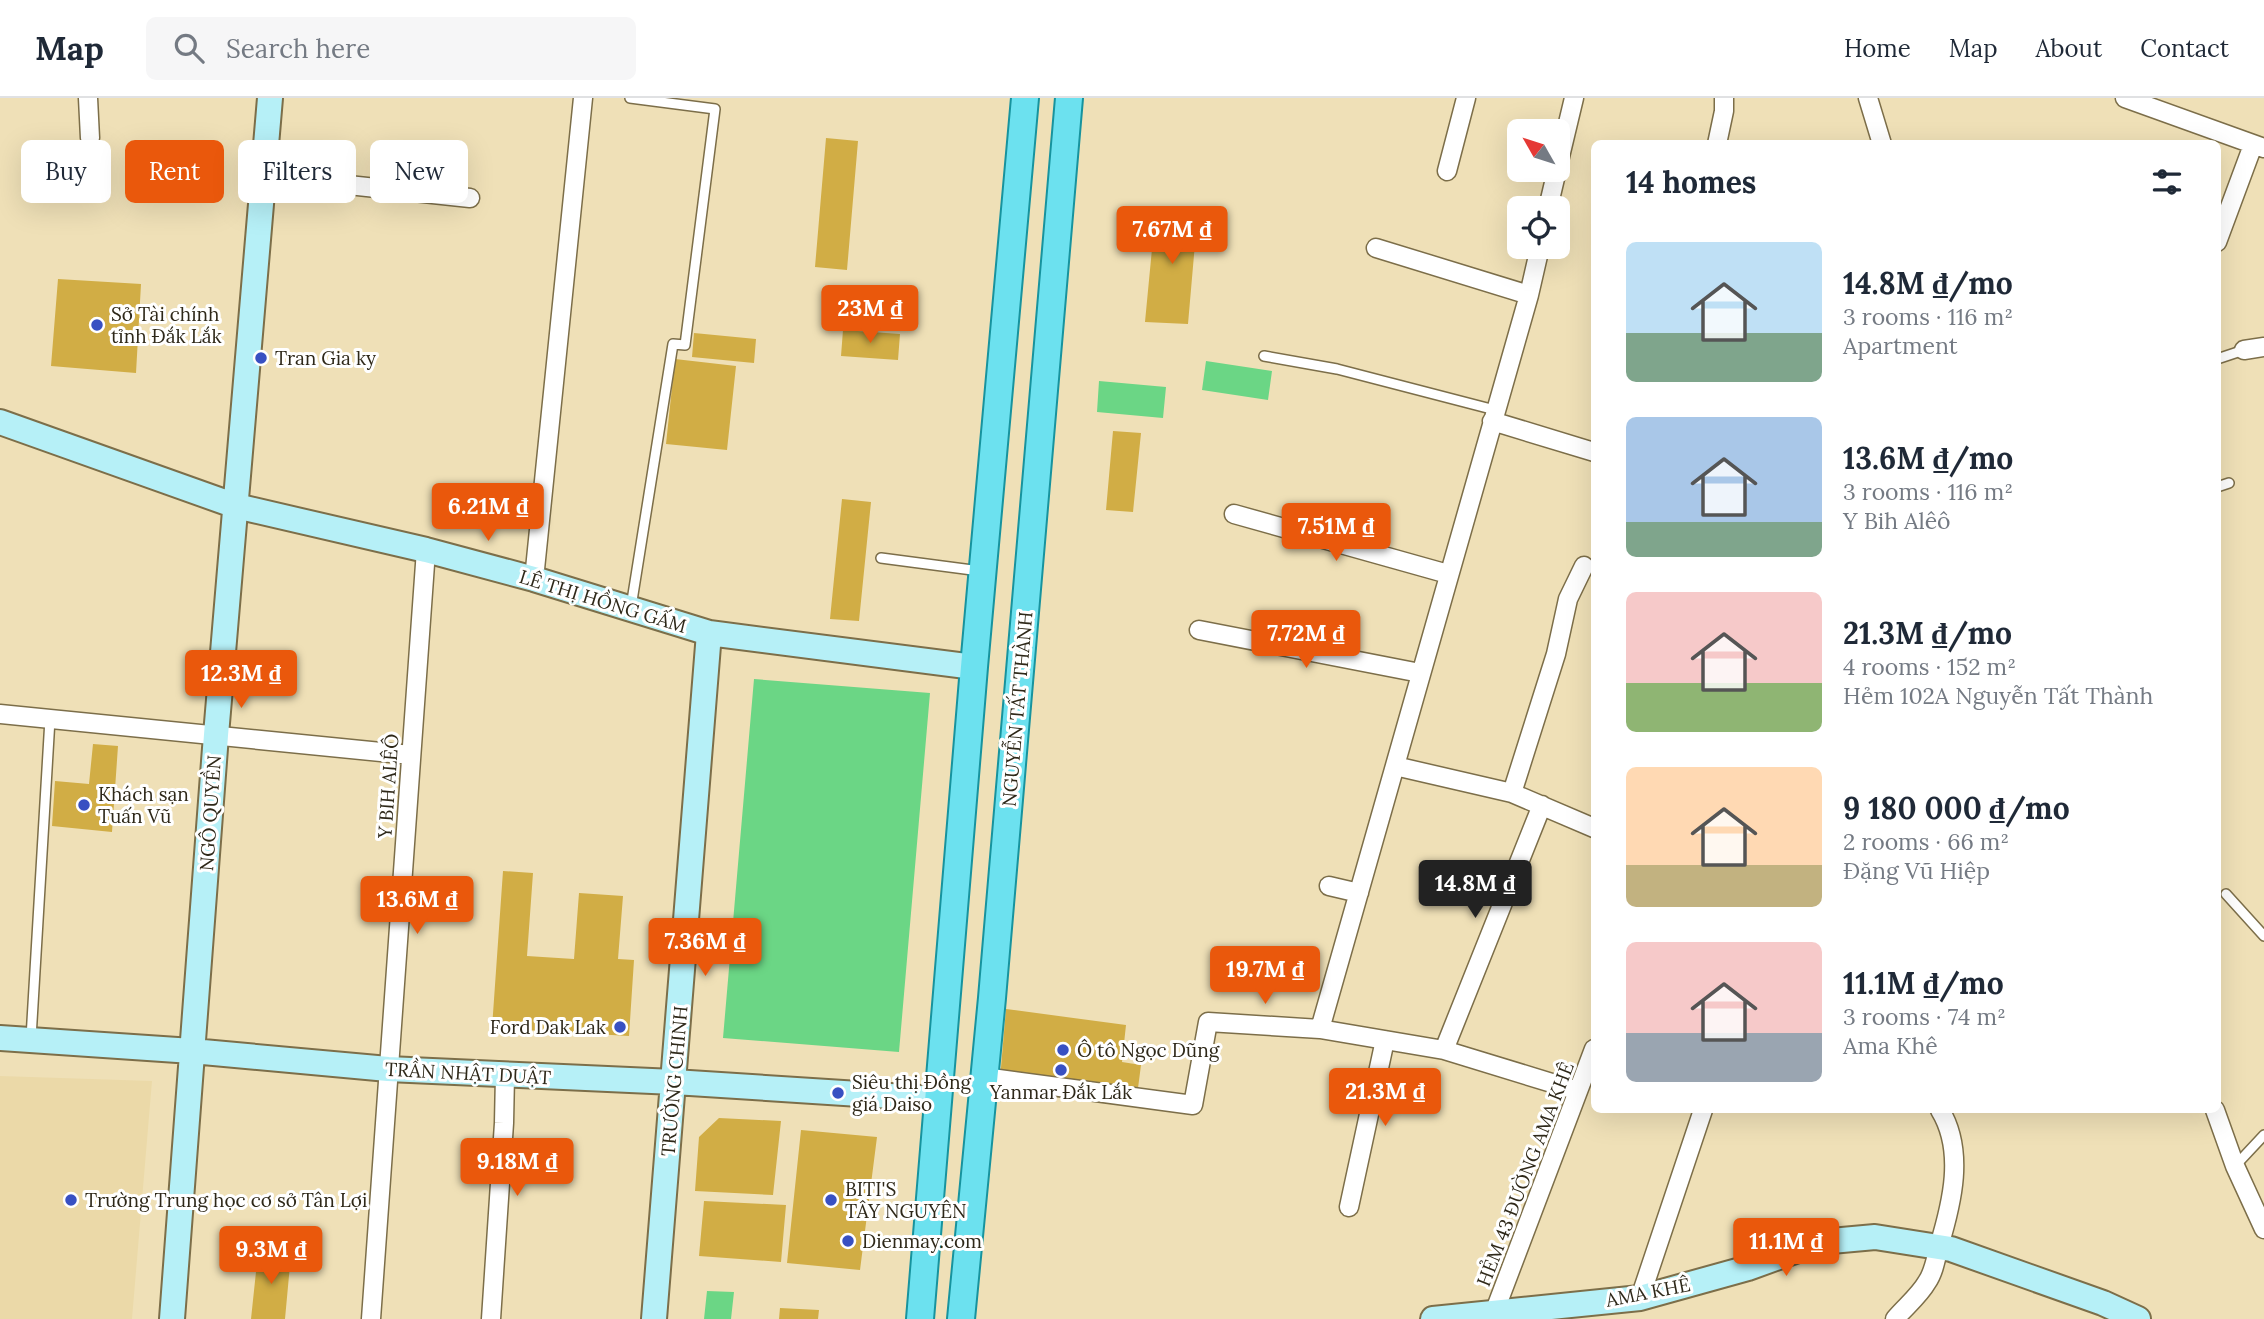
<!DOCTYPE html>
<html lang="en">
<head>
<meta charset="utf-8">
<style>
	body { margin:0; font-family:Lora,serif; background:#f6f6f7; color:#1f2937; height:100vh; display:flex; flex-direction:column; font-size:26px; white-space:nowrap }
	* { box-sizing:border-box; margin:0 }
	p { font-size:23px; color:#747a83 }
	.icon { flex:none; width:38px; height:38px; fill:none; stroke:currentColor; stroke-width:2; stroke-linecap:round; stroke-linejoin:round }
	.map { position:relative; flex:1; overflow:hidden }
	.drawer { position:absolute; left:1591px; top:42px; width:630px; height:973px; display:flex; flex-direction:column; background:#fff; border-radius:10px; box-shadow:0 7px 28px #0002 }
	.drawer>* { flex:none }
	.guide { position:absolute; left:21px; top:42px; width:665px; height:63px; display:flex; gap:14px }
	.needle { width:46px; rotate:309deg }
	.buttons { position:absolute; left:1507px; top:21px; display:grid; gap:14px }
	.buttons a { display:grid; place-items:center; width:63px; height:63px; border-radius:10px; background:#fff; box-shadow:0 7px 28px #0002; font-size:35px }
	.price { position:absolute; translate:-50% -60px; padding:0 16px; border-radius:7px; background:#ea580c; color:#fff; font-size:23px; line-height:46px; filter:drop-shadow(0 2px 4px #0008) }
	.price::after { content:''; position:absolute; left:50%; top:42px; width:21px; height:16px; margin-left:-10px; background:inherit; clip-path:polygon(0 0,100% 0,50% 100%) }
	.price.on { background:#222; color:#fff }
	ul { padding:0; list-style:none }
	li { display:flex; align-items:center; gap:21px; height:175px; padding:0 35px }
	li span { display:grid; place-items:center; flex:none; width:196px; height:140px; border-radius:10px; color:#555 }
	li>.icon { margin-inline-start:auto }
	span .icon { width:84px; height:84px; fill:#fffc; stroke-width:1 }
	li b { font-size:30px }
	h2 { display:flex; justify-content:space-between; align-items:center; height:84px; padding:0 35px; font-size:30px }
	.pill { padding:0 24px; border-radius:10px; background:#fff; box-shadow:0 7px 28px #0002; font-size:24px; line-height:63px }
	.pill.on { background:#ea580c; color:#fff }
	header { display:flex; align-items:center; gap:42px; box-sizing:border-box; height:98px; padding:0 35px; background:#fff; border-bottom:2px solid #e0e1e3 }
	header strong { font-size:33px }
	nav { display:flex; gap:38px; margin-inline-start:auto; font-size:24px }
	.search { width:490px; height:63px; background:#f6f6f7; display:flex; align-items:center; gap:18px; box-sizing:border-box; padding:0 24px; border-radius:10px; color:#747a83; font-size:26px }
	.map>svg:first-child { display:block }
	.built { fill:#ebd9a8 }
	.green { fill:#6bd685 }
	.building { fill:#d1ad45 }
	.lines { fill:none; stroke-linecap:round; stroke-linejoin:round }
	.lane-casing { stroke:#7c6e49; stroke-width:12 }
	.street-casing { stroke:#7c6e49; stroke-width:21 }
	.secondary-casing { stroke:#7c6e49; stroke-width:28 }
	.primary-casing { stroke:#17939e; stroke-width:30 }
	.lane { stroke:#fff; stroke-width:9 }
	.street { stroke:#fff; stroke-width:18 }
	.secondary { stroke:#b6f0f7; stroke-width:24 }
	.primary { stroke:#6ce1ef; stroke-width:26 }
	.poi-dot { fill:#3850c2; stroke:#fff; stroke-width:2.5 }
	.labels { text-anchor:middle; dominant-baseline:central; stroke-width:6; stroke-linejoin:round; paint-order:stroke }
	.poi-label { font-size:19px; fill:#2e2819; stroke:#fff; text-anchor:start }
	.street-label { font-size:19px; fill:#2e2819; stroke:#fff }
</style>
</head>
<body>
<header>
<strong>Map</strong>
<div class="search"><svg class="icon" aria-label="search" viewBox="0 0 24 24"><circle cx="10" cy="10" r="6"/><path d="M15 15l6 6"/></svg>Search here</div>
<nav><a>Home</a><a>Map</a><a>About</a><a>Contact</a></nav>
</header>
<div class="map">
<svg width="2264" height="1221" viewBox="0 0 2264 1221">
	<rect width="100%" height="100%" fill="#efe0b7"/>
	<!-- built -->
	<path class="built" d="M0,978L152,983L132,1221H0Z"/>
	<!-- green -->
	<path class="green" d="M1206,263L1272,273L1268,302L1202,292Z
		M1099,283L1166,289L1163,320L1097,314Z
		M754,581L930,595L899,954L723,940Z
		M707,1193L734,1194L731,1221H704Z"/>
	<!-- building -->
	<path class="building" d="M826,40L858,43L847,172L815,169Z
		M1156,109L1198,111L1188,226L1145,224Z
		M58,181L141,186L136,275L51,268Z
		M843,232L900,236L898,262L841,258Z
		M694,235L756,241L754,265L692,259Z
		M675,261L736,268L727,352L666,346Z
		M1113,333L1141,335L1133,414L1106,412Z
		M842,401L871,404L859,523L830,521Z
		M93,646L118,648L112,734L52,728L55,683L89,686Z
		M503,773L533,775L527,858L574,861L579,795L623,798L618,861L634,862L629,938L492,930Z
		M1006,911L1126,927L1122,964L1141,967L1137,998L1000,981Z
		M719,1020L781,1023L773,1097L695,1093L699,1039Z
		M801,1032L877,1039L860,1172L787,1165Z
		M704,1103L786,1107L781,1164L699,1158Z
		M258,1155L291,1156L285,1221H251Z
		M780,1210L819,1212L818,1221H779Z"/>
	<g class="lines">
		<!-- lane casing -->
		<g class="lane-casing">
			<path id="lane" d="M630,0L715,11L685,247L673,246L631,509
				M1264,258L1337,271L1495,312
				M2217,261L2244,252
				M2217,389L2229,385
				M881,460L980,473
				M2226,796L2264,838
				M31,940L50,621
				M2235,1068L2264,1037"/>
		</g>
		<!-- street casing -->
		<g class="street-casing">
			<path id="street" d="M88,0L90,40
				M1868,0L1882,46
				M2125,0L2264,50
				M1717,46L1724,13V0
				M1558,67L1574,0
				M1447,73L1466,0
				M264,78L470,100
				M1548,110L1557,72
				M2217,144L2253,47
				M1376,150L1529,197
				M2244,252L2264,249
				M1492,323L1594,354
				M1234,416L1448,476
				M534,481L583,0
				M1199,532L1420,575
				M0,616L411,657
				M1395,668L1512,695L1594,730
				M1512,695L1556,556L1568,501L1584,468
				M1329,788L1359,795
				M1320,931L1529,197L1540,149
				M1444,952L1542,707
				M984,979L1193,1007L1208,924L1320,931L1444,952L1578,993
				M2215,1012L2235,1068L2264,1131
				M1349,1109L1385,942
				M1640,1200L1703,1012
				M1494,1215L1594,951
				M371,1221L426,452
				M491,1221L504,1025L505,977
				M1895,1221C1905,1209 1919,1198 1927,1184C1934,1174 1936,1160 1939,1148C1952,1105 1965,1053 1940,1012"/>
		</g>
		<!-- secondary casing -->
		<g class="secondary-casing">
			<path id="secondary" d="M0,324L236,408L426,452L534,481L709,535L974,569
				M0,940L192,953L388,971L674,984L937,1001
				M172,1221L216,637L270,0
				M654,1221L709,535
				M1433,1221L1640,1200L1748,1170L1820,1144L1875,1139L1951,1151L2103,1205L2138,1221"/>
		</g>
		<!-- primary casing -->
		<g class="primary-casing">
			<path id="primary" d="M920,1221L974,569L1025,0
				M961,1221L992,900L1069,0"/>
		</g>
		<!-- lane -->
		<use href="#lane" class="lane"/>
		<!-- street -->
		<use href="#street" class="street"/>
		<!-- secondary -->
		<use href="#secondary" class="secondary"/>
		<!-- primary -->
		<use href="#primary" class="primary"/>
	</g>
	<!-- markers -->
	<g class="poi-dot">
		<circle cx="97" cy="227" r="7"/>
		<circle cx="261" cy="260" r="7"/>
		<circle cx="84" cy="707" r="7"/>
		<circle cx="620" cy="929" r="7"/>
		<circle cx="1063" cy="952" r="7"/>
		<circle cx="1061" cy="972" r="7"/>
		<circle cx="838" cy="995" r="7"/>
		<circle cx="71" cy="1102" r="7"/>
		<circle cx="831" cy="1102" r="7"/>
		<circle cx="848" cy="1143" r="7"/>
	</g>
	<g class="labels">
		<!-- poi labels -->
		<g class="poi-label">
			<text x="111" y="216">Sở Tài chính<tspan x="111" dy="22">tỉnh Đắk Lắk</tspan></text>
			<text x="275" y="260">Tran Gia ky</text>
			<text x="98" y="696">Khách sạn<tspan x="98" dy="22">Tuấn Vũ</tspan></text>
			<text x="606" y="929" text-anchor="end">Ford Dak Lak</text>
			<text x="1077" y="952">Ô tô Ngọc Dũng</text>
			<text x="852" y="984">Siêu thị Đồng<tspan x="852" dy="22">giá Daiso</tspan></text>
			<text x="1061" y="994" text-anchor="middle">Yanmar Đắk Lắk</text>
			<text x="845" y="1091">BITI'S<tspan x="845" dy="22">TÂY NGUYÊN</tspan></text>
			<text x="85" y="1102">Trường Trung học cơ sở Tân Lợi</text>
			<text x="862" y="1143">Dienmay.com</text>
		</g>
		<!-- street labels -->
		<g class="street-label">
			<text transform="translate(603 503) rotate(17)">LÊ THỊ HỒNG GẤM</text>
			<text transform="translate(1017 611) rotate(-85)">NGUYỄN TẤT THÀNH</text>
			<text transform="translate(388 688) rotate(-86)">Y BIH ALÊÔ</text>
			<text transform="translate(210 715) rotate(-86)">NGÔ QUYỀN</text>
			<text transform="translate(468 975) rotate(3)">TRẦN NHẬT DUẬT</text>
			<text transform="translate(674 983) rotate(-85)">TRƯỜNG CHINH</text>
			<text transform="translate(1525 1076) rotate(-69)">HẺM 43 ĐƯỜNG AMA KHÊ</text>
			<text transform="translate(1648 1194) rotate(-11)">AMA KHÊ</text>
		</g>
	</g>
</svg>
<div class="buttons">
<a><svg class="needle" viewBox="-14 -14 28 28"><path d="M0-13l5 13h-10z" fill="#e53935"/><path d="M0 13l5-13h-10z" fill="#747a83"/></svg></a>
<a><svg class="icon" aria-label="locate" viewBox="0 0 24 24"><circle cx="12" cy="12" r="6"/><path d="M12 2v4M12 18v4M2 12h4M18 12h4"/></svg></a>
</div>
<b class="price" style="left:1172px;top:168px">7.67M ₫</b>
<b class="price" style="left:870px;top:247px">23M ₫</b>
<b class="price" style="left:488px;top:445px">6.21M ₫</b>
<b class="price" style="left:1336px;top:465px">7.51M ₫</b>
<b class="price" style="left:1306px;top:572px">7.72M ₫</b>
<b class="price" style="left:241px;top:612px">12.3M ₫</b>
<b class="price on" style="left:1475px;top:822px">14.8M ₫</b>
<b class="price" style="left:417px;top:838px">13.6M ₫</b>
<b class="price" style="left:705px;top:880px">7.36M ₫</b>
<b class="price" style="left:1265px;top:908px">19.7M ₫</b>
<b class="price" style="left:1385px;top:1030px">21.3M ₫</b>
<b class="price" style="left:517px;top:1100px">9.18M ₫</b>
<b class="price" style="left:1786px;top:1180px">11.1M ₫</b>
<b class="price" style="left:271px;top:1188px">9.3M ₫</b>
<div class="guide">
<a class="pill">Buy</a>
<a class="pill on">Rent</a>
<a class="pill">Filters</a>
<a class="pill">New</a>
</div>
<section class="drawer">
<h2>14 homes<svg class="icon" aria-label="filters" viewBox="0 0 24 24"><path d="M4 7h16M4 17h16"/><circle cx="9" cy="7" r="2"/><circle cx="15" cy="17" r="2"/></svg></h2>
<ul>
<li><span style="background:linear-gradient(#bfe0f5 65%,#7fa58c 0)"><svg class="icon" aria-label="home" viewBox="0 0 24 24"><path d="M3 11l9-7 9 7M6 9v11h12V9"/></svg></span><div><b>14.8M ₫/mo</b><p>3 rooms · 116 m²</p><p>Apartment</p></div></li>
<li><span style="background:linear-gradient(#a9c7e8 75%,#7fa58c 0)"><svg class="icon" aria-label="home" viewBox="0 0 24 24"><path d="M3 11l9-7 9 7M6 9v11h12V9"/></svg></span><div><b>13.6M ₫/mo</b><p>3 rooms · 116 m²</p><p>Y Bih Alêô</p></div></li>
<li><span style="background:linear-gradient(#f6c9c9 65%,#8fb573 0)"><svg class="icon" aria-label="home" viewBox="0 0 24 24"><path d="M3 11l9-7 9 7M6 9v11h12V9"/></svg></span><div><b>21.3M ₫/mo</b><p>4 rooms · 152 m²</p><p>Hẻm 102A Nguyễn Tất Thành</p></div></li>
<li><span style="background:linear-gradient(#ffd9b3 70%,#c2b280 0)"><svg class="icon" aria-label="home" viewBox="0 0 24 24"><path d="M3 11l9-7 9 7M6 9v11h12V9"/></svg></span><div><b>9 180 000 ₫/mo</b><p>2 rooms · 66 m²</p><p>Đặng Vũ Hiệp</p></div></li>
<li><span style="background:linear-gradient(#f6c9c9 65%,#9aa5b1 0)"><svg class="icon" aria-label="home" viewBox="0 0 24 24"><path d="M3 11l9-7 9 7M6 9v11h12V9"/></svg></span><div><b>11.1M ₫/mo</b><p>3 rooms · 74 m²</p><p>Ama Khê</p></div></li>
</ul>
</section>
</div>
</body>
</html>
